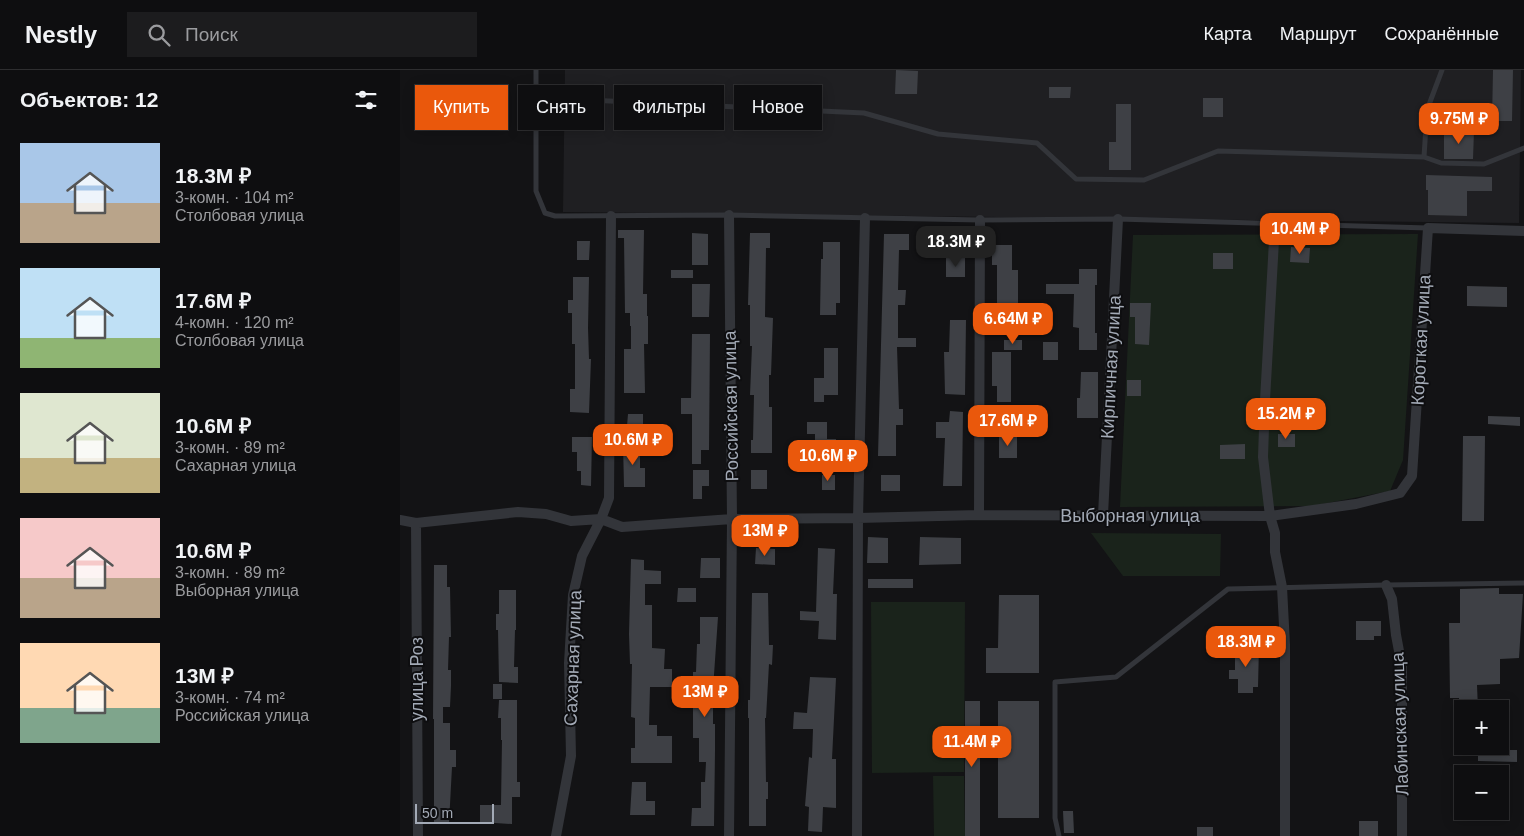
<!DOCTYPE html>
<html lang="ru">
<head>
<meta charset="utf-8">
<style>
	body { margin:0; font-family:Helvetica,sans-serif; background:#1c1c1e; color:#f1f3f6; height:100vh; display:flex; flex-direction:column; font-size:19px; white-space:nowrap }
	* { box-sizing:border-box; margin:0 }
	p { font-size:16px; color:#9b9c9f }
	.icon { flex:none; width:28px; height:28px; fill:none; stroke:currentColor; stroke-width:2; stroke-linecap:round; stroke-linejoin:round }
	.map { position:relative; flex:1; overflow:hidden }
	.sheet { display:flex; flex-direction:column; background:#0e0e10; width:400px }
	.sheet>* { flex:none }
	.hud { position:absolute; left:15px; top:15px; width:475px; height:45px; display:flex; gap:10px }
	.tools { position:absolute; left:1054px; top:630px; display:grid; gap:10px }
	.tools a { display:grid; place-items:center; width:55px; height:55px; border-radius:0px; background:#0e0e10; box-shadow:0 2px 12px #0003,0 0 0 1px #2e2e30; font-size:25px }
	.scale { position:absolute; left:15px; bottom:12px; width:79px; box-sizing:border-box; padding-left:5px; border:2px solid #a3aab6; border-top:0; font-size:14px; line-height:18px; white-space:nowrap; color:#a3aab6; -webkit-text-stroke:4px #0e0e10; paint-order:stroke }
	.price { position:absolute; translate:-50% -42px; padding:0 11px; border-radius:10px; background:#ea580c; color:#fff; font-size:16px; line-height:32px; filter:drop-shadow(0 1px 2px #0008) }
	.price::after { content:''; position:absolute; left:50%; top:30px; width:15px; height:11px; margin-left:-8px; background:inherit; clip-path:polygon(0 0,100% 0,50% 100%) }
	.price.current { background:#222; color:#fff }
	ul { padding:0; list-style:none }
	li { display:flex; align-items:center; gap:15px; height:125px; padding:0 20px }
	li span { display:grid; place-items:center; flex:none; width:140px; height:100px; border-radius:0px; color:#555 }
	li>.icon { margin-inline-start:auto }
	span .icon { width:60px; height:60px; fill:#fffc; stroke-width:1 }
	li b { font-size:21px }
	h2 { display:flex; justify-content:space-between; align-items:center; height:60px; padding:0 20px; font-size:21px }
	.tag { padding:0 18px; border-radius:0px; background:#0e0e10; box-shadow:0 2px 12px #0003,0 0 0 1px #2e2e30; font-size:18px; line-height:45px }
	.tag.current { background:#ea580c; color:#fff }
	header { display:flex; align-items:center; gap:30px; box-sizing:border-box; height:70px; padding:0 25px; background:#0e0e10; border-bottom:1px solid #2e2e30 }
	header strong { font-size:24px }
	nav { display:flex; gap:28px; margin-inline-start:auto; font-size:18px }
	.search { width:350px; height:45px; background:#1c1c1e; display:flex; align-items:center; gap:12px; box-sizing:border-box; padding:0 18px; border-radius:0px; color:#9b9c9f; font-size:19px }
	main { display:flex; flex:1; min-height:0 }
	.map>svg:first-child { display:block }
	.built { fill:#1f1f22 }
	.green { fill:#1a231b }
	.building { fill:#3e4045 }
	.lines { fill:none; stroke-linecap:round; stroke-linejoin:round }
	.lane { stroke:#33353a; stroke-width:5 }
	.street { stroke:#33353a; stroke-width:10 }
	.labels { text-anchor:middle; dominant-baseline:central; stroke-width:4; stroke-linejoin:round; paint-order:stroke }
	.street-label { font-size:18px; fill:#a3aab6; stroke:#0e0e10 }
</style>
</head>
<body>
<header>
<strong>Nestly</strong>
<div class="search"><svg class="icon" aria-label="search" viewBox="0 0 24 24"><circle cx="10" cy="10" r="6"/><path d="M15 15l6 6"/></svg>Поиск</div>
<nav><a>Карта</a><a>Маршрут</a><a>Сохранённые</a></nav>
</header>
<main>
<section class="sheet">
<h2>Объектов: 12<svg class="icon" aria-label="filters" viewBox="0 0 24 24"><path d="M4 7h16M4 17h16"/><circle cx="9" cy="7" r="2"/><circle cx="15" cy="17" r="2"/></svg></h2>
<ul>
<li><span style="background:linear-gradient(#a9c7e8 60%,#b9a48a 0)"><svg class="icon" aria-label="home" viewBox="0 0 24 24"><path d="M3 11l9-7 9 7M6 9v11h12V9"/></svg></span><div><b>18.3M ₽</b><p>3-комн. · 104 m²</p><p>Столбовая улица</p></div></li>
<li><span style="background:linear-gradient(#bfe0f5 70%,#8fb573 0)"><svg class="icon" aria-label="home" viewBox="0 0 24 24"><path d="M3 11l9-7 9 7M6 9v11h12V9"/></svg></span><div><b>17.6M ₽</b><p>4-комн. · 120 m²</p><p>Столбовая улица</p></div></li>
<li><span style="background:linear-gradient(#dfe7d0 65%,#c2b280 0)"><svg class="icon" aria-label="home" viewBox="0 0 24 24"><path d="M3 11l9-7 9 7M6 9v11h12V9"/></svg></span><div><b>10.6M ₽</b><p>3-комн. · 89 m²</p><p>Сахарная улица</p></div></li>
<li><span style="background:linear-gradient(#f6c9c9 60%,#b9a48a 0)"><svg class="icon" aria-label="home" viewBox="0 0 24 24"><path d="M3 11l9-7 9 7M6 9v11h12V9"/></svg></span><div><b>10.6M ₽</b><p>3-комн. · 89 m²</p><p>Выборная улица</p></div></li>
<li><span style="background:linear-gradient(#ffd9b3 65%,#7fa58c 0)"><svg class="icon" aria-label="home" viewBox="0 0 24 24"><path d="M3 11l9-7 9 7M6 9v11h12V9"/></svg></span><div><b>13M ₽</b><p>3-комн. · 74 m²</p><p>Российская улица</p></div></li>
</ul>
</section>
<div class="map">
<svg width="1124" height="766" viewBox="0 0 1124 766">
	<rect width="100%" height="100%" fill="#131315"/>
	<!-- built -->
	<path class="built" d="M165,0H1121L1119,153L163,142Z"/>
	<!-- green -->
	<path class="green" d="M1018,164L1003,390L990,421L912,436L720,437L733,165Z
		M691,463L821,464L820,506H723Z
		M471,532H565L564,702L472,703Z
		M533,706H564L565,766H534Z"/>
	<!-- building -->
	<path class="building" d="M496,0L518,1L517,24H495Z
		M1093,0H1113L1112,51H1092Z
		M649,17H671L670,28H649Z
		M803,28H823V47H803Z
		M716,34H731V100H709V72H716Z
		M1044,61H1074L1073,89H1044Z
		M1026,105L1092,107V121H1067V146L1028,145V120H1026Z
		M218,160H244L243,224H247V246H248V274H244L245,323H224V279H231V256H230V243H225L224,168H218Z
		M292,163L308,164V195H292Z
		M350,163H370V178H366L365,247L373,248L371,305H369V337H372V383H351V370H353L354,325H350L352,276H350V235H348Z
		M484,164H509V180H499L498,220H506L505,235H498V268H516V277H497L499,339H503V355H496V386H478Z
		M177,171H190L189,190H177Z
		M423,172H440V233H436V245H420L421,189H423Z
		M592,175H612V200H618V234L640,235V243H611V264H591L592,233H597V195H592Z
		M891,177L910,178L909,193L890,192Z
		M813,183H833V199H813Z
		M546,188H565V207H546Z
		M679,199H697V215H695V263H697V280H679V258L673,257L674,224H646V214H679Z
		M271,200H293V208H271Z
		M173,207H189L188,258L189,289H191L189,343L170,342V319H175V274H172V243H168V230H173Z
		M292,214H310L309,247H292Z
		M1067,216L1107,217V237L1067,236Z
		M730,233H751L749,275L735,274V247H730Z
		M550,250H566L565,325L545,324L544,282H549Z
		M292,264H310L309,380H301V394H292V344H281V328H291Z
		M604,270H622V280H604Z
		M643,272H658V290H643Z
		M424,278H438V325H424V332H414V308H424Z
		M592,282H611V332H597V316H592Z
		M681,302H698V348H677V328H680Z
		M727,310H741V326H727Z
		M550,341L563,342L562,416H543L545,368H536V352H549Z
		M228,344H243V357L227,356Z
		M1088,346L1120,347V356L1088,354Z
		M407,352H427V369H436V383H415V364H407Z
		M878,364H895V377H878Z
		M599,366L617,367V388H599Z
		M1063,366H1085L1084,451H1062Z
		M172,367H192L191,416L181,415V401H177V382H172Z
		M223,373H240V398H245V417H224Z
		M845,374V389H820V375Z
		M293,400H309V416H302V429H293Z
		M351,400H367V419H351Z
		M422,405H435V420H422Z
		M481,405H500V421H481Z
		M468,467L488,468V493H467Z
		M520,467L561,468V494L519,495Z
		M356,478L375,479V495L355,494Z
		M418,478L435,479L433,524H437L436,570L418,569L419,551L400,550V541L416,542Z
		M301,488H320V508H300Z
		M231,489L244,490V500L261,501V514H245V535H252V578L265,579L264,599H272V617H250L249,655H257V666H272V693H231V678H235V648L231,647L232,594H230L229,564Z
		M34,495H47V517H50L51,567H49L48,600H51V616L50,637H43V653H50V680H56V697H52L49,753L34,752V649H33Z
		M468,509H513V518H468Z
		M278,518H296V532H277Z
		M1099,518V524H1123L1119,588L1100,589V614L1077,615L1078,639H1059V628H1050L1049,553H1060V519Z
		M99,520H116V560H115L114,597H118V613L99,612L98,560H96V544H99Z
		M352,523H368L369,575H373L372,595L369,594L366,648H365L366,712H368V729H366V756H349V648H348V630H350Z
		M599,525H639V603H586V578H598Z
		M300,547H318L313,619V654H315V681L314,756H291L292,738H301V712H305L306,692H299V668H293V602H296L297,574H300Z
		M956,551H981V566H974V570H956Z
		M835,576H859L858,617H853V623H838V609H829V600H835Z
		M410,607L436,608L432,689H436V738L423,737L422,762L408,761L409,737L405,736L409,687L412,688L413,659H393L394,642L407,643Z
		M93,614H102V629H93Z
		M99,630H117V712H120V727H112V754L80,752V735H101L102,670H101V648H98Z
		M565,631H580V766H565Z
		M598,631H639V748H598Z
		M1078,680H1117V692L1078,691Z
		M232,712H246V731H255V745H230Z
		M663,741H673L674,763H664Z
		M959,751H978V766H959Z
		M797,757H813V766H797Z"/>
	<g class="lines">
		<!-- lane -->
		<path class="lane" d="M136,0V121L145,143L155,146L329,145L580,150L718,149L1028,158
			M1042,0L1027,40L1024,87L1041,93L1084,94L1124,78
			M188,30L464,43L538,64L637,73L676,109L744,110L818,81L1024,87
			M659,766L655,748V612L716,607L828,519L986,515L1124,513"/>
		<!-- street -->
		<path class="street" d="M875,153L865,330L863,387L870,446L875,463V482L882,517L885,575V766
			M579,445L580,150
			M703,445L718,149
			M0,450L16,453L118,442L146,444L171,451L201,449L222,457L332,449L458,448L579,445L870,446L956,434L1000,423L1012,406L1028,158L1124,161
			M16,453L18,766
			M986,515L992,529L996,565L1002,597V766
			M156,766L171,686L169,593L173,525L182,486L201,449L209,428L211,146
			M329,766L332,449L329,145
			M457,766L458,448L465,148"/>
	</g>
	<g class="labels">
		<!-- street labels -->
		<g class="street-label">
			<text transform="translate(1021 270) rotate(-87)">Короткая улица</text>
			<text transform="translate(711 297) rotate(-87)">Кирпичная улица</text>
			<text transform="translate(331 336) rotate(-91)">Российская улица</text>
			<text x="730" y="446">Выборная улица</text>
			<text transform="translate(173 588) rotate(-88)">Сахарная улица</text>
			<text transform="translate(17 609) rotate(-90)">улица Роз</text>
			<text transform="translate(1000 654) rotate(-92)">Лабинская улица</text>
		</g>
	</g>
</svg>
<div class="tools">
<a>+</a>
<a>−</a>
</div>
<div class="scale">50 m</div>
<b class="price" style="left:1059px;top:75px">9.75M ₽</b>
<b class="price" style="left:900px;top:185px">10.4M ₽</b>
<b class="price current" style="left:556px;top:198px">18.3M ₽</b>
<b class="price" style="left:613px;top:275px">6.64M ₽</b>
<b class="price" style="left:886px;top:370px">15.2M ₽</b>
<b class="price" style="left:608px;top:377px">17.6M ₽</b>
<b class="price" style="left:233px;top:396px">10.6M ₽</b>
<b class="price" style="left:428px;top:412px">10.6M ₽</b>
<b class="price" style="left:365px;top:487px">13M ₽</b>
<b class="price" style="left:846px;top:598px">18.3M ₽</b>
<b class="price" style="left:305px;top:648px">13M ₽</b>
<b class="price" style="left:572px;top:698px">11.4M ₽</b>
<div class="hud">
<a class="tag current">Купить</a>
<a class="tag">Снять</a>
<a class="tag">Фильтры</a>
<a class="tag">Новое</a>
</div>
</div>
</main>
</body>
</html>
